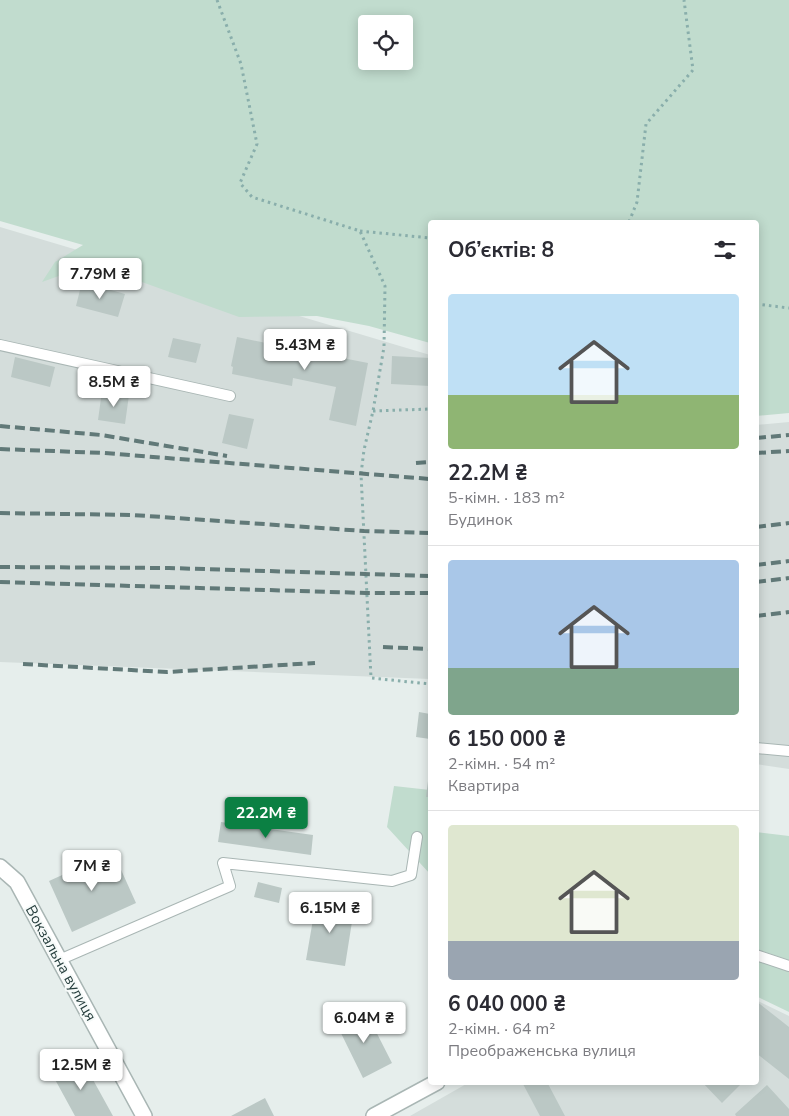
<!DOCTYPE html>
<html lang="uk">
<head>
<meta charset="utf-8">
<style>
	body { margin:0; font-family:"Nunito Sans",sans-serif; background:#f7f7f7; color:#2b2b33; height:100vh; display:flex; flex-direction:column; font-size:19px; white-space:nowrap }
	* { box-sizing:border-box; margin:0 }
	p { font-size:16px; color:#7c7c81 }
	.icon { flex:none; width:28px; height:28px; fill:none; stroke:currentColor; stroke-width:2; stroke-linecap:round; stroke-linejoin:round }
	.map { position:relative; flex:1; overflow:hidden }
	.drawer { position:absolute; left:428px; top:220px; width:331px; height:865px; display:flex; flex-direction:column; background:#fff; border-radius:5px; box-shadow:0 2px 12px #0003 }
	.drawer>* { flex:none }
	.controls { position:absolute; left:358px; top:15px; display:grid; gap:10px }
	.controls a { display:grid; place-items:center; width:55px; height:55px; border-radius:5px; background:#fff; box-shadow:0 2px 12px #0003; font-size:25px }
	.price { position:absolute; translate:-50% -42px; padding:0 11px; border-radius:5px; background:#fff; color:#222; font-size:16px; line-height:32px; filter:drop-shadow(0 1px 2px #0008) }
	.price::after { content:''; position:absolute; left:50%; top:30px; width:15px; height:11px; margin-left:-8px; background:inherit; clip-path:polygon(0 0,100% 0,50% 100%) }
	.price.on { background:#0b8043; color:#fff }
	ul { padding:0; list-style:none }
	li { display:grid; align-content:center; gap:10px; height:265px; padding:0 20px }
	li+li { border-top:1px solid #e1e1e2 }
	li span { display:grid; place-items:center; height:155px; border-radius:5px; color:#555 }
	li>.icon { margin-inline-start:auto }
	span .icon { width:90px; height:90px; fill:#fffc; stroke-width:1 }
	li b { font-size:21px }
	h2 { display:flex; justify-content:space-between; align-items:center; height:60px; padding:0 20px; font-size:21px }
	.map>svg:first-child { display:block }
	.built { fill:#d4dddb }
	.green { fill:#c1dcce; fill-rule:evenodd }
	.building { fill:#bbc8c5 }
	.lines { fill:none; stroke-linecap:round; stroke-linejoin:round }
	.service-casing { stroke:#a9b6b4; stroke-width:12 }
	.minor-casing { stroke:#a9b6b4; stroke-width:18 }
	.path { stroke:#89aeab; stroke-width:3; stroke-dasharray:2.5 4; stroke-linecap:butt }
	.service { stroke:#fff; stroke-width:10 }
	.minor { stroke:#fff; stroke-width:15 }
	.rail { stroke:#617978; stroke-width:4; stroke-dasharray:10 5; stroke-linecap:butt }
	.labels { text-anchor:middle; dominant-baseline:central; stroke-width:4; stroke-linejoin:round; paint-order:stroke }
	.street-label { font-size:15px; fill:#263e3d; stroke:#f6faf9 }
</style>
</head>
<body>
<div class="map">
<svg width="789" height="1116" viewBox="0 0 789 1116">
	<rect width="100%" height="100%" fill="#e6eeec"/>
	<!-- built -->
	<path class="built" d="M0,227L430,355V679L0,662Z
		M789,422V769L756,764V425Z
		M756,1000L789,1016V1116H410L468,1083L756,1082Z"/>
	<!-- green -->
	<path class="green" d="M0,0H789V413L756,416V222H430V343L369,326L317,316L239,317L92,264L42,282L55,262L83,245L0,221ZM366,24H404V61H366Z
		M394,786L430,790V874L387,827Z
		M756,832L789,836V1012L756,996Z"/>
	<!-- building -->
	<path class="building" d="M82,282L125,294L118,317L76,306Z
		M298,334L330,340L327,355L368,363L356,426L329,420L336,387L293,378L292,386L232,374L233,367L231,366L237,337L295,349Z
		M173,338L201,344L196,363L168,357Z
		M392,356L430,358V386L391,384Z
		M15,357L55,367L50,387L11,377Z
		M102,391L129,395L125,424L98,420Z
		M229,414L254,419L247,449L222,443Z
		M419,712L430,714V739L416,737Z
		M428,781H430V797H426Z
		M221,822L313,835L311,855L218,842Z
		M113,852L136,903L72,932L49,881Z
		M258,882L282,888L279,903L254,897Z
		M316,902L354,909L345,966L306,960Z
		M756,1001L789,1027V1079L756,1053Z
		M365,1010L392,1063L363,1078L337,1025Z
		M81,1058L113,1116H75L52,1074Z
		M526,1082H547L565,1116H540L523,1084Z
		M702,1082H743L722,1103Z
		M767,1085L789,1109V1116H736L735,1114Z
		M265,1098L274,1116H231Z"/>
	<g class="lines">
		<!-- service casing -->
		<g class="service-casing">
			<path id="service" d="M0,345L230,396
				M756,748L789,751
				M756,955L789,966
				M59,960L230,886L223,863L392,881L411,875L417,837"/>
		</g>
		<!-- minor casing -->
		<g class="minor-casing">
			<path id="minor" d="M0,867L17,882L144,1116
				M374,1116L437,1082"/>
		</g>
		<!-- path -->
		<path class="path" d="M217,0L241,64L257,144L240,183L252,197L360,231L385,286L384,347L373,411L364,450L361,474L371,678L430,684
			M629,222L637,202L646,124L693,70L684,0
			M360,231L430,238
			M756,304L789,308
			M373,411L430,409"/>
		<!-- service -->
		<use href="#service" class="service"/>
		<!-- minor -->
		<use href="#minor" class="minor"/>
		<!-- rail -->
		<path class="rail" d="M0,426L101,435L227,456
			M756,438L789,435
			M0,449L104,453L430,479
			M756,453L789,451
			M416,463L430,462
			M0,513L133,515L364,531L430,533
			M756,527L789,523
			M756,565L789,561
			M0,567L169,568L430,576
			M0,582L366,593H430
			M756,582L789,578
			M756,616L789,612
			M383,647L430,649
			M23,664L167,672L315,663"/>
	</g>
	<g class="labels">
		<!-- street labels -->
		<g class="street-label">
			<text transform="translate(61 963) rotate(61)">Вокзальна вулиця</text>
		</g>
	</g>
</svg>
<div class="controls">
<a><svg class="icon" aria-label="locate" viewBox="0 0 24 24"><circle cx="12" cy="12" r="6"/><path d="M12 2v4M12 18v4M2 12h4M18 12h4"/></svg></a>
</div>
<b class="price" style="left:100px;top:300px">7.79M ₴</b>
<b class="price" style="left:305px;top:371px">5.43M ₴</b>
<b class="price" style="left:114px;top:408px">8.5M ₴</b>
<b class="price on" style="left:266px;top:839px">22.2M ₴</b>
<b class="price" style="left:92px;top:892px">7M ₴</b>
<b class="price" style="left:330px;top:934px">6.15M ₴</b>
<b class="price" style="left:364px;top:1044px">6.04M ₴</b>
<b class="price" style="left:81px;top:1091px">12.5M ₴</b>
<section class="drawer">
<h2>Об’єктів: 8<svg class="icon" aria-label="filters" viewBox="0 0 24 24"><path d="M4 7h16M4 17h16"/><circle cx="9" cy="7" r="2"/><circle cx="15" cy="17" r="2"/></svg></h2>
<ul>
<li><span style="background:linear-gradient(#bfe0f5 65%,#8fb573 0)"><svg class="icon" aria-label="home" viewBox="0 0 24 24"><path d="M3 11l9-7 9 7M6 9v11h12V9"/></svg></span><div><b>22.2M ₴</b><p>5-кімн. · 183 m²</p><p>Будинок</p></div></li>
<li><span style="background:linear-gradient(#a9c7e8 70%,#7fa58c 0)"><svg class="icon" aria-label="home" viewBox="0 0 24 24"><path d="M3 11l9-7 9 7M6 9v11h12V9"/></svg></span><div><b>6 150 000 ₴</b><p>2-кімн. · 54 m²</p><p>Квартира</p></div></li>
<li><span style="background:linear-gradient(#dfe7d0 75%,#9aa5b1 0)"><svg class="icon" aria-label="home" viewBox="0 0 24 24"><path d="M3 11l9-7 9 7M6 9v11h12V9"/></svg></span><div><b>6 040 000 ₴</b><p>2-кімн. · 64 m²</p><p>Преображенська вулиця</p></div></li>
</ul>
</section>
</div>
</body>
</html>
